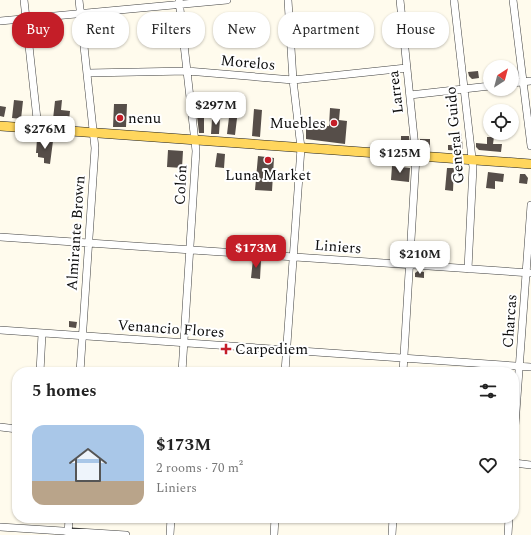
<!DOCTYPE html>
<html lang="en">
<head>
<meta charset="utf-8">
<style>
	body { margin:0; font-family:Spectral,serif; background:#f6f6f6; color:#222; height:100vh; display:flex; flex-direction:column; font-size:15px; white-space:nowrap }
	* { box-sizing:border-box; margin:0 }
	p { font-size:13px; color:#767676 }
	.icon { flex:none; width:22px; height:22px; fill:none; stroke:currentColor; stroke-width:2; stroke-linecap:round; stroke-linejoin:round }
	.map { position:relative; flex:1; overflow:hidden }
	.side { position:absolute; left:12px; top:367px; width:507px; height:156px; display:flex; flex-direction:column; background:#fff; border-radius:16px; box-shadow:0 1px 3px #0004 }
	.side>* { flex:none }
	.banner { position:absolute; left:12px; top:12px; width:507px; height:36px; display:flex; gap:8px }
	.needle { width:26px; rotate:36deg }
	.controls { position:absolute; left:483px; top:60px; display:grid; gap:8px }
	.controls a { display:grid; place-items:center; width:36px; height:36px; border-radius:50%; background:#fff; box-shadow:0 1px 3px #0004; font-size:20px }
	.price { position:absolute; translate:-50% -34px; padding:0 9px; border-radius:8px; background:#fff; color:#222; font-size:13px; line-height:26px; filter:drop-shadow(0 1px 2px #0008) }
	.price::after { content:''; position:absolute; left:50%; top:24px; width:12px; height:9px; margin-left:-6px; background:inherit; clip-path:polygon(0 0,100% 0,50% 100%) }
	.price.current { background:#c41e28; color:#fff }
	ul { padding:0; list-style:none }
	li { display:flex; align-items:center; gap:12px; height:100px; padding:0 20px }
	li span { display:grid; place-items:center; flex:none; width:112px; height:80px; border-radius:12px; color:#555 }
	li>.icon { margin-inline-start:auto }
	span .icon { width:48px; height:48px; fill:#fffc; stroke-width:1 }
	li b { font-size:17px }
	h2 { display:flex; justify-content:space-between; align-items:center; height:48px; padding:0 20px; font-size:17px }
	.tag { padding:0 14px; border-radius:16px; background:#fff; box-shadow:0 1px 3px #0004; font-size:14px; line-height:36px }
	.tag.current { background:#c41e28; color:#fff }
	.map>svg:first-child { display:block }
	.building { fill:#564e49 }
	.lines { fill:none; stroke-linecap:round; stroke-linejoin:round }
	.minor-casing { stroke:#404040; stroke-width:8 }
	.major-casing { stroke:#1e1e1e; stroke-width:10 }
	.minor { stroke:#fff; stroke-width:7 }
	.major { stroke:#ffd65d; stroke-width:9 }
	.poi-dot { fill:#c41e28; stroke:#fff; stroke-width:1.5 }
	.labels { text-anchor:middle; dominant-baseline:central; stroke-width:4; stroke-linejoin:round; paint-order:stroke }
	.street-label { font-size:15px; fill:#0d0d0d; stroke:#fff }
	.poi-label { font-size:15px; fill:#0d0d0d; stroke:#fff; text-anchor:start }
</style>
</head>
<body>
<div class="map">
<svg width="531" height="535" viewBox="0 0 531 535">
	<rect width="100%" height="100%" fill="#fffbed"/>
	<!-- building -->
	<path class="building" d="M478,71L479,78L472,79L469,76L468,72Z
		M14,100L23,101L21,119L12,118Z
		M62,100L61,110L70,111L69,121L53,119L55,101Z
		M114,104H127L126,127H113Z
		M0,106L6,107L4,117L0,116Z
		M330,108L340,109L339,120L347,121L345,144L306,139V129L329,126Z
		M230,109L238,110L235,135L227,134Z
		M254,109L262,110L260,137L252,136Z
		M197,116H204V133H199Z
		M212,119H220L219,134H211Z
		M455,133H461L463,148L460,151L448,150V145H452L456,141Z
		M401,136H409L410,146L407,149H401Z
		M487,137H494L493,144H502L501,152L479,150L476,147V143L487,144Z
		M37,139L53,141L50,164L44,163V158L38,157V153H36Z
		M420,139H430V148H423L420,145Z
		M168,150L183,151L182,168L167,167Z
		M217,153L225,154L224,168L215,167Z
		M258,156L274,158L272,191L255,190Z
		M392,166L410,168L409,182L391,180Z
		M447,168H454L453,191L445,190Z
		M488,172L504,174L503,182L495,181V189L486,188Z
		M520,174H525L528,178L527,184L519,183Z
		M253,259L261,260L260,279L251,278Z
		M418,271L424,272V278L415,277V273Z
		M69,321L77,322L76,328L69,327Z"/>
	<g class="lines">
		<!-- minor casing -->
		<g class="minor-casing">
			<path id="minor" d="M24,0L37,119V129
				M79,0L95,148L80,372
				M179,0L196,151L182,372
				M400,0L416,157L403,372
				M454,0L473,167L468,269
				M513,0L531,146
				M0,21L227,0
				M88,73L187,71L293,80L406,68
				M512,83L531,81
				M410,95L490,86
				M0,237L531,273
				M0,330L531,367
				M40,372L42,334
				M285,372L301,148L293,80L288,0
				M0,427L17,429
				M514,439L531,205
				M514,463L531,465
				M0,527L126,535
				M68,535L69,518
				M170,535L171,518
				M274,535L275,518
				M392,535L393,518
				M508,535L509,518"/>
		</g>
		<!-- major casing -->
		<g class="major-casing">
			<path id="major" d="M0,126L531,164"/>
		</g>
		<!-- minor -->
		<use href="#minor" class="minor"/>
		<!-- major -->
		<use href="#major" class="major"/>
	</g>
	<!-- markers -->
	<g class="poi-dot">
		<circle cx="120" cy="118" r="4"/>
		<circle cx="334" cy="123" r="4"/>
		<circle cx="268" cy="160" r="4"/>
		<path d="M224 343h4v4h4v4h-4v4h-4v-4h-4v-4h4z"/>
	</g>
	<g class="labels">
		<!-- street labels -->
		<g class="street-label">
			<text transform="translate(248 63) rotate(5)">Morelos</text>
			<text transform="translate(396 92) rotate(-97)">Larrea</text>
			<text transform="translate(455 135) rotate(-95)">General Guido</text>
			<text transform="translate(181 185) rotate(-87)">Colón</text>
			<text transform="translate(76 233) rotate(-86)">Almirante Brown</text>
			<text transform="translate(338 247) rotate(4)">Liniers</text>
			<text transform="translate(510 321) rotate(-86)">Charcas</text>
			<text transform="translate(171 329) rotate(4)">Venancio Flores</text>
		</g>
		<!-- poi labels -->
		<g class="poi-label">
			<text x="128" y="118">nenu</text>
			<text x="326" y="123" text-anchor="end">Muebles</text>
			<text x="268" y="175" text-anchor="middle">Luna Market</text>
			<text x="235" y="349">Carpediem</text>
		</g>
	</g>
</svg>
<div class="controls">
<a><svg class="needle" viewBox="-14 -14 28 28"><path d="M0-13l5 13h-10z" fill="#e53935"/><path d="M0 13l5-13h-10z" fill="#767676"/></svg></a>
<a><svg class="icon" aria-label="locate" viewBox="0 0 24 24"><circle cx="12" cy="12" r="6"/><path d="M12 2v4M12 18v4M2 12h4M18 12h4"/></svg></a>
</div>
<b class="price" style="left:216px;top:126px">$297M</b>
<b class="price" style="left:45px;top:150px">$276M</b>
<b class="price" style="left:400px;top:174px">$125M</b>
<b class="price current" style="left:256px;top:269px">$173M</b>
<b class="price" style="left:420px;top:275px">$210M</b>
<div class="banner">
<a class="tag current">Buy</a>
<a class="tag">Rent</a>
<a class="tag">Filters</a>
<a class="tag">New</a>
<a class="tag">Apartment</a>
<a class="tag">House</a>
</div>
<section class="side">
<h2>5 homes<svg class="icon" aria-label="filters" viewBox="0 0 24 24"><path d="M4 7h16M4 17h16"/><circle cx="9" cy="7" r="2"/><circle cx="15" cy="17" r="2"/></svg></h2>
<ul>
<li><span style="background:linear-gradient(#a9c7e8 70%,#b9a48a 0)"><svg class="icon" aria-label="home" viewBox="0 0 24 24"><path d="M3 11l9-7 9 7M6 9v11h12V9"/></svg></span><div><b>$173M</b><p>2 rooms · 70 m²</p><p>Liniers</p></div><svg class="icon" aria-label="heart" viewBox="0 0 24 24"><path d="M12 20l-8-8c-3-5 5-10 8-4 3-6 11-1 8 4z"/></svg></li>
</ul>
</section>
</div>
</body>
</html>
